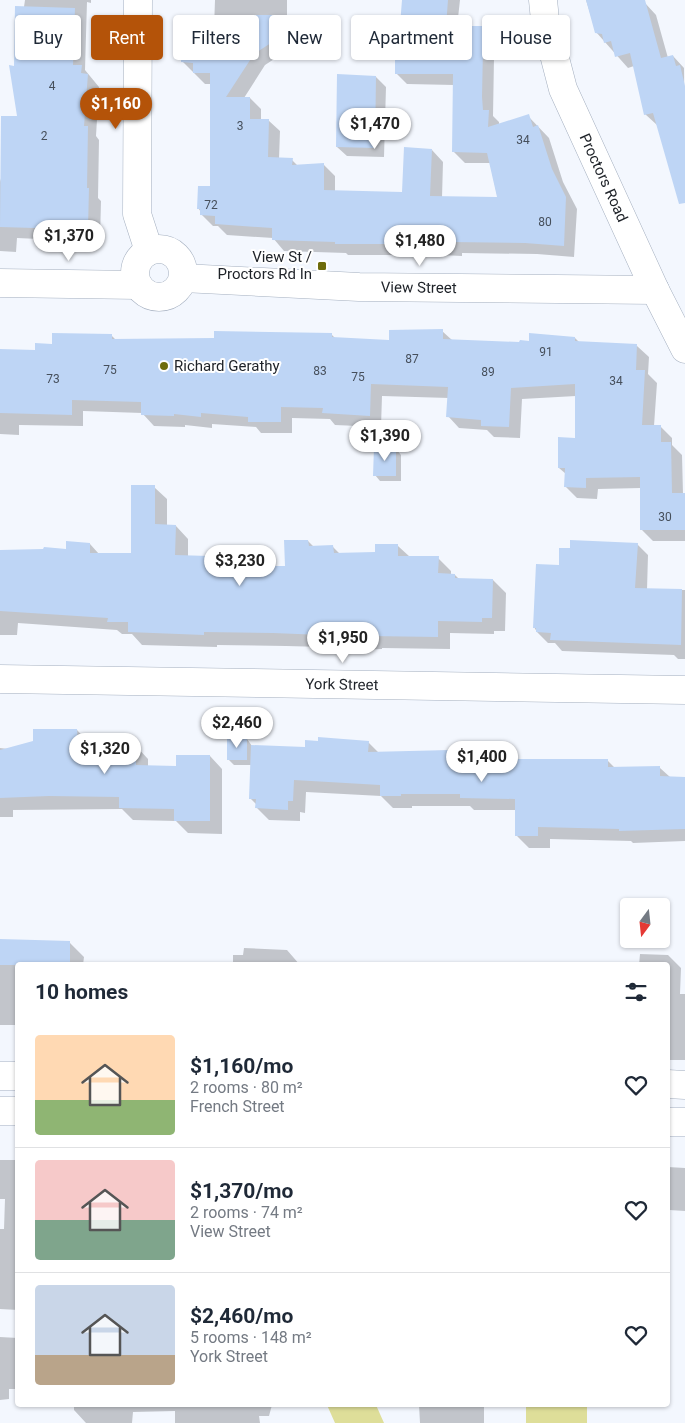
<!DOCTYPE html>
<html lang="en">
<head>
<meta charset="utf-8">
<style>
	body { margin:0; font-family:Roboto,sans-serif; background:#f6f6f7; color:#1f2937; height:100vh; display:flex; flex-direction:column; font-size:19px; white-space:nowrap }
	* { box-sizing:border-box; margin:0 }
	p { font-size:16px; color:#747a83 }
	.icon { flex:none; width:28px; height:28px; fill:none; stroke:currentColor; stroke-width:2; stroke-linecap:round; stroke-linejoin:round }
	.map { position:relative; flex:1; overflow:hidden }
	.details { position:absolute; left:15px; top:962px; width:655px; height:445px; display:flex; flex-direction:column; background:#fff; border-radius:5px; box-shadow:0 1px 4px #0004 }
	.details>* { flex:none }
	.hud { position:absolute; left:15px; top:15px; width:655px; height:45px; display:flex; gap:10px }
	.needle { width:32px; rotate:195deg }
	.tools { position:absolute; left:620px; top:898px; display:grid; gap:10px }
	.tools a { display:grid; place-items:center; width:50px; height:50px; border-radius:5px; background:#fff; box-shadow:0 1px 4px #0004; font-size:25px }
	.price { position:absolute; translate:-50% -42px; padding:0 11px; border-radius:18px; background:#fff; color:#222; font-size:16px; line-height:32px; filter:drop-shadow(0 1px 2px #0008) }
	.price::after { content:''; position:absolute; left:50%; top:30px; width:15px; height:11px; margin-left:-8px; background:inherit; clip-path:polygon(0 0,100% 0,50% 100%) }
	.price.selected { background:#b45309; color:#fff }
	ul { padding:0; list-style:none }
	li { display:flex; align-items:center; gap:15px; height:125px; padding:0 20px }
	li+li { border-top:1px solid #e0e1e3 }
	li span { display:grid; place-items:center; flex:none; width:140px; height:100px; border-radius:5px; color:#555 }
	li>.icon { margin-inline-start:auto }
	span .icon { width:60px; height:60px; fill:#fffc; stroke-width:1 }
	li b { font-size:21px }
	h2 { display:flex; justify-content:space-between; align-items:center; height:60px; padding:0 20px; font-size:21px }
	.tag { padding:0 18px; border-radius:5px; background:#fff; box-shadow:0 1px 4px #0004; font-size:18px; line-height:45px }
	.tag.selected { background:#b45309; color:#fff }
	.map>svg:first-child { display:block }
	.pitch { fill:#dede99 }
	.shadow { fill:#0003 }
	.building { fill:#bed5f5 }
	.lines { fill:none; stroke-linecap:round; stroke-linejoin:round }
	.minor-casing { stroke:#a5b0c0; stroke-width:29 }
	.tertiary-casing { stroke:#a5b0c0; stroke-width:29 }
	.minor { stroke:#fff; stroke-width:28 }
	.tertiary { stroke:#fff; stroke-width:28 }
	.poi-dot { fill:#6e6c0b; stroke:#fff; stroke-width:2 }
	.labels { text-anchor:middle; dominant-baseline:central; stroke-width:4; stroke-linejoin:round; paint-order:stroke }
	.number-label { font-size:12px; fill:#464f5b }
	.street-label { font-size:15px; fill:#1e2228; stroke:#fff }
	.poi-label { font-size:15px; fill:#1e2228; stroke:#fff; text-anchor:end }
</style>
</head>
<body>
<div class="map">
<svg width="685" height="1423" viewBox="0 0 685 1423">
	<rect width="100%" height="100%" fill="#f3f7fe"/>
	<!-- pitch -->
	<path class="pitch" d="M327,1405H376L384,1423H335Z
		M526,1405H587V1423H526Z"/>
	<!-- shadow -->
	<path class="shadow" d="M25,0H91V3L87,2L85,70L99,87L96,136L99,140L98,198L101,201L100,240L82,239V241L17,238L16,252L0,251V182L18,117L15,67Z
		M215,0H287V16H315L326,27L301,53L285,52L265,65L244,98H250L261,109V120H268L280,131L279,159L292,160L298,166L324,165L335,176V192L403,193L432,150L443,162L442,198L498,199L490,163H465L453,151L454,85L407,84L396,73L404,0H460L457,27H487L499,39L498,58H494L493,116L499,122V125L528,116L549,138L563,182L577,209L574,257L537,254L462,253V256L398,253V255H348L346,253L284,251L273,238L227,235L218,226H213L201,214V212L198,208L211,188L212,84H205L183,62L196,38L214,28Z
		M586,0H636L645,3L656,15L668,58L673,56L684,68L685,203L657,125L645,114L634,66L628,68L596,32Z
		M376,77L386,87L384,157L347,156L337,147Z
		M442,331L452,340L521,344L575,338L579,342L637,346L649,357L648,374L657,383L654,426H660L672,438V445L682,455L683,494H685V541H653L642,530L641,488L598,489L597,499L577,498L565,486L566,474L559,468L577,440L576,396L522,399L520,438L494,437L487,430L459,428L448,416L449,398L382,396L381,427L335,425L330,419L292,418V433H261L256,427L212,424V428L185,425V427L154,426L142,413L83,411V426L19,425V435L0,434V350L36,351L53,345L111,335L116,340L216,339L332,335L336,339L390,341Z
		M396,449L401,455V481H380L375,475Z
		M154,487L167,499V526H176L188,539V557L243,558L252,567L286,568L308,541L314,547H333L340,554L376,553L398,546L410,557L438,558L451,571V575H455L459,579L493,580L506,593L505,631H494V634L450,633V649L382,648V649L362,650L360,648L286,646L217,645V647L142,645L132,634H122L117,630L18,623L17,635H0V551L67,550L90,544L99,554H132Z
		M637,544L648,555L647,590H685V659H678L674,655L562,651L555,643H548L537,632L534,627L560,566Z
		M77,730L89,743L90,745L136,746L148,759V767H177L210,756L222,769V834L188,833L176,821L133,820L122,809L13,810V817H0V748L8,749Z
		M247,739L252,746L306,749L368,742L379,753L491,749L502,760H607L615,768H660L670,777L685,778V841L633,843L631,841L550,839V848H529L517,836L516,810H474L470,806H412V808H393L381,796L306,792L305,813L300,812V821L269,820L257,808V805L250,798L252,765H234L228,759Z
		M70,943L84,957L83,965H18V1025H0V944Z
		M244,948L287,950L300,965H233V955H243Z
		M640,954L668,955L681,968L680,994H685V1060H668V965H639Z
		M0,1160H18V1310L0,1309V1229H4L5,1199H0Z
		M668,1167L685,1168V1211L669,1210L668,1240Z
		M0,1337L18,1338V1389H9V1399L0,1400Z
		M74,1405H272L269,1416H259L260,1423H175V1411L133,1412L132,1423H86L74,1410Z
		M419,1405H484V1423H420Z"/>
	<!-- building -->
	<path class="building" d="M402,0H448L446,26H488V48H483L482,97L483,110H489L488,127L529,114L533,127L538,125L552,169L566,197L564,246L525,243L451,242V246L387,243V244H335V242L272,240V228L215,224V216L200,215V209H197L198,186H210V73H193V63L181,62V37H195V27L241,26V15H316L290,42L274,41L254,54L226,97H250V119H269L268,157L293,158L292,165L324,163V190L402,192L404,147L432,149L430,196L497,197L487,153L452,152L453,74H395V25H400Z
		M586,0H645L661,58L673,55L676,66L680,65L685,86V203L679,204L653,113L644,115L630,53L615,57L611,41L604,43L602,34L595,33Z
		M15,6L75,8L73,65H82L81,73L88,74L84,126H88L87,188H89L88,228L70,227V229L0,227L1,116H17L9,65L14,66Z
		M337,74L376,76L375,148L336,147Z
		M443,329V339L519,342L520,340L529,341V333L575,337V341L637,344L636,370H645L642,425H661V442H671L672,493H685V530H640V477L586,478V488L564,487L565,468H558V437L575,438V384L511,388L509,427L481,426V420L446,417L448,387L371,384L370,416L322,413L323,408L281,407V422H248V417L201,413V417L174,414V416L141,415V402L72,400V415L0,413V349L35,350V343L52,344V333L112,334V339L214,338V331L332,333V337L389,340V330Z
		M374,447L396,448V476H373Z
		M131,485H155V524L176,525L175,555L243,557V566H285L284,540H308L309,546L333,545L334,553L375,552V544H398V556H439L438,573L455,574V578L493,579L492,618H482V622L438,621V637L370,636V637H347V636L273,633L204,632V635L128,632V622H107L108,618L0,611V550L43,549L44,547L66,549V541L90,543V553H131Z
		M570,540L638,543L635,588L682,589L681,645L550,640L551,633L536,632V628H533L536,564L559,565V548H570Z
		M33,729H77L78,744L136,745V765L176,766V755H210V821H174V809L119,808V797L49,796L0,798V750L33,741Z
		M318,737L369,741L368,752L451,750L449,748H492V759H608V767L660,766V776L685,777V829L619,831V829L538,827V836H515V799L460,798V794H401V796H380V785L294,780L293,801H288V810L255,808L256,799H249L251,745L305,747V740L318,741Z
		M227,738H247V760H227Z
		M0,939L70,941V965H0Z"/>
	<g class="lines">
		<!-- minor casing -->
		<g class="minor-casing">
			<g id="minor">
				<path d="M138,0L137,214L149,251"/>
				<circle cx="159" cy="273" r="24"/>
				<path id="s1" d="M183,278L359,287L655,290"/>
				<path d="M0,283L138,285"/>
				<path id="s2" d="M0,679L685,690"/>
				<path d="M0,1076H18"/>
				<path d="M668,1084L685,1085"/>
				<path d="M0,1111H18"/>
				<path d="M668,1122H685"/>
			</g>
		</g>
		<!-- tertiary casing -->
		<g class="tertiary-casing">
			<g id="tertiary">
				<path id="s3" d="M543,0L545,20L563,89L655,290L685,349"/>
			</g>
		</g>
		<!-- minor -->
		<use href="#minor" class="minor"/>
		<!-- tertiary -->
		<use href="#tertiary" class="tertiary"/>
	</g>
	<!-- markers -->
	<g class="poi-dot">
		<rect x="317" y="261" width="10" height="10" rx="2.5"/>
		<circle cx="164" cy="366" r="5"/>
	</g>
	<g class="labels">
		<!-- number labels -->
		<g class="number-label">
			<text x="52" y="86">4</text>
			<text x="240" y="126">3</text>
			<text x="44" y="136">2</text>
			<text x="523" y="140">34</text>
			<text x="211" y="205">72</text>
			<text x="545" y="222">80</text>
			<text x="546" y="352">91</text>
			<text x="412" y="359">87</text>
			<text x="110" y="370">75</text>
			<text x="320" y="371">83</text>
			<text x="488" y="372">89</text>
			<text x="358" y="377">75</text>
			<text x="53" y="379">73</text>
			<text x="616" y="381">34</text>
			<text x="665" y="517">30</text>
		</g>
		<!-- street labels -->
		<g class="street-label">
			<text stroke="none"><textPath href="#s3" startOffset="189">Proctors Road</textPath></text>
			<text stroke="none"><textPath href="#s1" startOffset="236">View Street</textPath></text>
			<text stroke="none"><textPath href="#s2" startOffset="342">York Street</textPath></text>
		</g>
		<!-- poi labels -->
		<g class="poi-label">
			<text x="312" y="257">View St /<tspan x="312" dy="17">Proctors Rd In</tspan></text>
			<text x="174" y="366" text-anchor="start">Richard Gerathy</text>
		</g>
	</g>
</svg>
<div class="tools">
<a><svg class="needle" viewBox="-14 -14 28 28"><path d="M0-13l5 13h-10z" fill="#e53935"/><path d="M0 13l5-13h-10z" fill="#747a83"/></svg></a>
</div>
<b class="price selected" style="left:116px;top:130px">$1,160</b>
<b class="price" style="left:375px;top:150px">$1,470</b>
<b class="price" style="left:69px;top:262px">$1,370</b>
<b class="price" style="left:420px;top:267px">$1,480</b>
<b class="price" style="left:385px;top:462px">$1,390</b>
<b class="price" style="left:240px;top:587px">$3,230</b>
<b class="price" style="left:343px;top:664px">$1,950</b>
<b class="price" style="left:237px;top:749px">$2,460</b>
<b class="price" style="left:105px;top:775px">$1,320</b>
<b class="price" style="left:482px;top:783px">$1,400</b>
<div class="hud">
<a class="tag">Buy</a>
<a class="tag selected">Rent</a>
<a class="tag">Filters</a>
<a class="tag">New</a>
<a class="tag">Apartment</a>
<a class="tag">House</a>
</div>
<section class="details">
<h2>10 homes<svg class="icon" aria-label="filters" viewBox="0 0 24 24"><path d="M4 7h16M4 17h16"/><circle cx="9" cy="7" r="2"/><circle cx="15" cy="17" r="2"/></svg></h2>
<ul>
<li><span style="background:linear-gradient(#ffd9b3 65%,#8fb573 0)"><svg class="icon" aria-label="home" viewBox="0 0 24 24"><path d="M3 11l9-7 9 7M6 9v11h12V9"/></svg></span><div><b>$1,160/mo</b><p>2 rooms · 80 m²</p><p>French Street</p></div><svg class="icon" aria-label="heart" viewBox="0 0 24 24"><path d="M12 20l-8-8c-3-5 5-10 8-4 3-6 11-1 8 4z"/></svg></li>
<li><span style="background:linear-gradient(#f6c9c9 60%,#7fa58c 0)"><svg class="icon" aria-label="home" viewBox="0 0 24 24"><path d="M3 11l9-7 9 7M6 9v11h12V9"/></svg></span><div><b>$1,370/mo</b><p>2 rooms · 74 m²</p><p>View Street</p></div><svg class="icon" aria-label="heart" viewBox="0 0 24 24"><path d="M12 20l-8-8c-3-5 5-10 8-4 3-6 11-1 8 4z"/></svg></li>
<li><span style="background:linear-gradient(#c9d6e8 70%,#b9a48a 0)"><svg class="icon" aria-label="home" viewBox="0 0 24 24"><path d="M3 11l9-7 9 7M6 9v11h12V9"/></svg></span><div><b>$2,460/mo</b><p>5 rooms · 148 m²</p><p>York Street</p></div><svg class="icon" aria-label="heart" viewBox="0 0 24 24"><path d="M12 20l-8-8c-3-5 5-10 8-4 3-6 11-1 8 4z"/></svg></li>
</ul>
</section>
</div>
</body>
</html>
